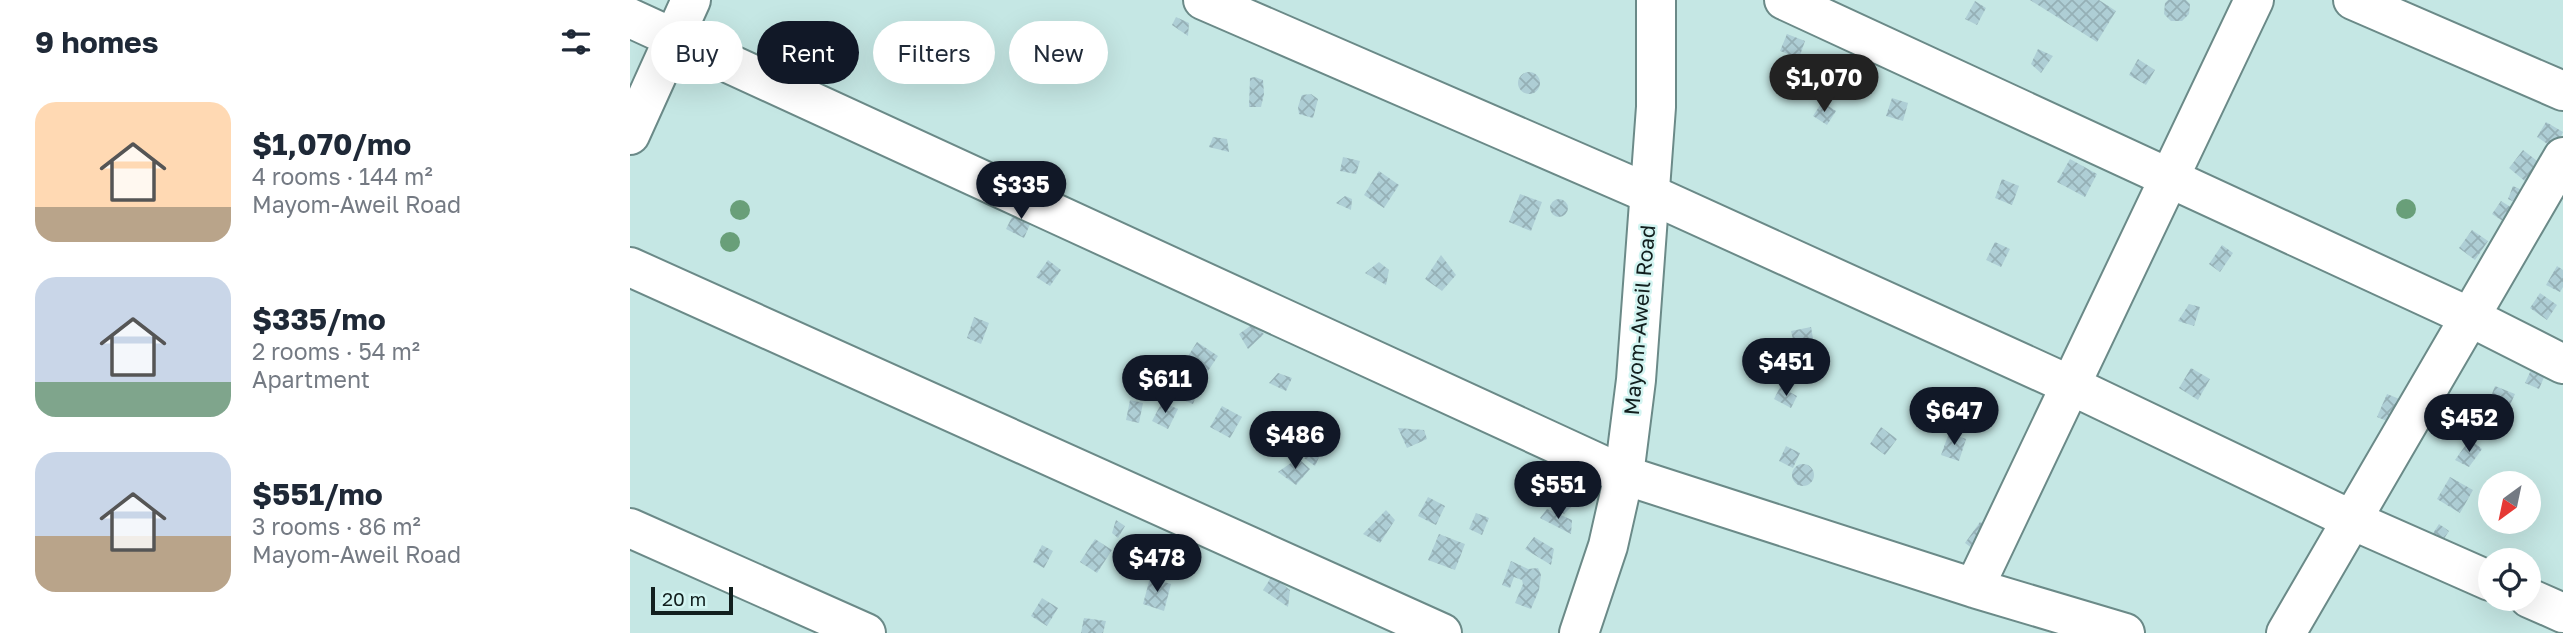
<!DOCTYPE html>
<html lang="en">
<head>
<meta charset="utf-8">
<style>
	body { margin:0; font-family:"Golos Text",sans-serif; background:#f6f6f7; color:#1f2937; height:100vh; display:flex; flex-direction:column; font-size:26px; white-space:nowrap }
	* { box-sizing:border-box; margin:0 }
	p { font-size:23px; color:#747a83 }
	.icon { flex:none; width:38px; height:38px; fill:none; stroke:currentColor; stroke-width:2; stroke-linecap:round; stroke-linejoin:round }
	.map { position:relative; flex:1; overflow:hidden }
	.panel { display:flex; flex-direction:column; background:#fff; width:630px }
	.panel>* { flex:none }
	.banner { position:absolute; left:21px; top:21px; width:665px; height:63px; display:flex; gap:14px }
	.needle { width:46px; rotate:213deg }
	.tools { position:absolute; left:1848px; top:471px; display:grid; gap:14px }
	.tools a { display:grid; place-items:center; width:63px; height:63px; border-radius:50%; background:#fff; box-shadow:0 7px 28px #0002; font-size:35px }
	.scale { position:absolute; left:21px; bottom:18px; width:82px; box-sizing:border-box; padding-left:7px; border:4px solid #121f1e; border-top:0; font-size:19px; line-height:24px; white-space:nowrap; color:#121f1e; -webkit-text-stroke:5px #d2f4f1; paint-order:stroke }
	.price { position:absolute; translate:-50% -60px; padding:0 16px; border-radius:24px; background:#111827; color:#fff; font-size:23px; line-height:46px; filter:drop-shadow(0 2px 4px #0008) }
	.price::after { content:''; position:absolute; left:50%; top:42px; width:21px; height:16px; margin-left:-10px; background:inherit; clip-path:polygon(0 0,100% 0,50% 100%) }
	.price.current { background:#222; color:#fff }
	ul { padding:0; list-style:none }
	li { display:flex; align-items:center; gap:21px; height:175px; padding:0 35px }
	li span { display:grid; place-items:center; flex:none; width:196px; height:140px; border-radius:21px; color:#555 }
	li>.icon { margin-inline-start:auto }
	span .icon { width:84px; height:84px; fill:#fffc; stroke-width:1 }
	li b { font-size:30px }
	h2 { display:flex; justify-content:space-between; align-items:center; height:84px; padding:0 35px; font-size:30px }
	.chip { padding:0 24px; border-radius:32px; background:#fff; box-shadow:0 7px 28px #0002; font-size:24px; line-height:63px }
	.chip.current { background:#111827; color:#fff }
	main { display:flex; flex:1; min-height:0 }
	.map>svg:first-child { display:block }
	.building { fill:url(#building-cross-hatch) }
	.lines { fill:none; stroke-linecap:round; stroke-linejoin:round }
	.minor-casing { stroke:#6b8a88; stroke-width:42 }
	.major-casing { stroke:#6b8a88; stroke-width:42 }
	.minor { stroke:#fff; stroke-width:38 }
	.major { stroke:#fff; stroke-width:38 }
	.tree { fill:#699f79 }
	.labels { text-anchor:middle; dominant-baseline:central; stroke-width:5; stroke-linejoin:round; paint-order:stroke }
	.street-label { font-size:21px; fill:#121f1e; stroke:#d2f4f1 }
</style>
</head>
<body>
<main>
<section class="panel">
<h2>9 homes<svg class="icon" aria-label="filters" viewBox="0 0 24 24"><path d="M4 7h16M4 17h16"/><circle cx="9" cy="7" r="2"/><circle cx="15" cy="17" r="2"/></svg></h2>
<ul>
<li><span style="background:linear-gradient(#ffd9b3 75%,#b9a48a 0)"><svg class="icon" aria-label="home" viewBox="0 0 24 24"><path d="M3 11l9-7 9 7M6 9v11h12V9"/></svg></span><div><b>$1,070/mo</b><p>4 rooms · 144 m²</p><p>Mayom-Aweil Road</p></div></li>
<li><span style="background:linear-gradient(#c9d6e8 75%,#7fa58c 0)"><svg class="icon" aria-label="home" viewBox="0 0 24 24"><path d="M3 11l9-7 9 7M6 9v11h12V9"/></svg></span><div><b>$335/mo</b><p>2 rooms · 54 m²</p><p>Apartment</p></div></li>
<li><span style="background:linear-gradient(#c9d6e8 60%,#b9a48a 0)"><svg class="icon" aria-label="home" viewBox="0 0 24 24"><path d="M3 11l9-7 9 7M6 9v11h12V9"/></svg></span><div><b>$551/mo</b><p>3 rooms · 86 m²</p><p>Mayom-Aweil Road</p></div></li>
</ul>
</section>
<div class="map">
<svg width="1933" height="633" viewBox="0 0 1933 633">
	<defs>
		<pattern id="building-cross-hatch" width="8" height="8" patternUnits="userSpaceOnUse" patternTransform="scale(1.75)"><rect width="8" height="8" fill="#aeced5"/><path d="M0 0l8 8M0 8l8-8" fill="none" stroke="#95b0b6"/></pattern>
	</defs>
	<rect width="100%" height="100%" fill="#c5e7e4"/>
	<!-- building -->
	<path class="building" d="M1400,0H1469L1486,11L1467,42Z
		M1538,0H1556L1560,4L1559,14L1552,21H1541L1534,14L1535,3Z
		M1345,1L1356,8L1347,25L1335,19Z
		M546,17L559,23L558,36L542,25Z
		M1157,34L1175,41L1169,58L1150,51Z
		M1408,49L1423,56L1411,73L1401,64Z
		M1508,59L1525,70L1516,85L1499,75Z
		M888 83a11 11 0 1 1 22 0a11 11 0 1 1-22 0Z
		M625,77L633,80L634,94L631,107H619L620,78Z
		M681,94L688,99L683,118L669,114L668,107L672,95Z
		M1262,98L1278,103L1273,121L1256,116Z
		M1192,102L1206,111L1197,125L1183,116Z
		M1916,122L1933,132L1925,149L1907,137Z
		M583,137L597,139L599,152L579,147Z
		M1893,150L1911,164L1896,182L1879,168Z
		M713,157L730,161L726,174L710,171Z
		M1440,159L1467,174L1455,197L1427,182Z
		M749,171L769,185L754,208L734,195Z
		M1372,179L1389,186L1382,205L1365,198Z
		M1883,186L1903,195L1897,208L1878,199Z
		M890,194L912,202L901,231L879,222Z
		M715,196L722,199L721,210L706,203Z
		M920 208a9 9 0 1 1 18 0a9 9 0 1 1-18 0Z
		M1871,201L1887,211L1879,225L1862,214Z
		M388,205L405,213L394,238L376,229Z
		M1842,230L1858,241L1845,260L1829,248Z
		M1365,242L1380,249L1371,267L1356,260Z
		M1592,245L1603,253L1590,272L1579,264Z
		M811,255L826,275L812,291L795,279Z
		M418,260L431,270L420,286L406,277Z
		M749,262L759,270L756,285L735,273Z
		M1927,266L1933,270V287L1930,292L1916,285Z
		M1910,293L1927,305L1917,320L1900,308Z
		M1559,304L1570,307L1564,326L1548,321Z
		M344,317L359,323L351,344L337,338Z
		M623,324L634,334L618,349L609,334Z
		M1181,327L1184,344L1165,348L1161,331Z
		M567,342L588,356L574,377L553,364Z
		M1561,368L1580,379L1568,400L1549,388Z
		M1901,370L1915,375L1909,389L1895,383Z
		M648,373L662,378L656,391L639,383Z
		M552,382L569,388L563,404L546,397Z
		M1865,386L1885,394L1876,414L1857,407Z
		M1150,387L1167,396L1161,408L1144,399Z
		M1757,394L1777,402L1767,425L1747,417Z
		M500,400L513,403L509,423L496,420Z
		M532,402L548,409L538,429L522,421Z
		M592,406L612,417L600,438L580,427Z
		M1857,415L1875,420L1863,437L1845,425Z
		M637,422L655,430L645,453L627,445Z
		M1251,427L1267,439L1255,455L1240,444Z
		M768,428L794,430L797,439L777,448Z
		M1319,433L1336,439L1329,461L1311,455Z
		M1840,439L1852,449L1839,467L1825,460Z
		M1156,446L1170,453L1163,468L1149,461Z
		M679,451L690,455L685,466L674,458Z
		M668,458L680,469L666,485L648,472Z
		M1162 475a11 11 0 1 1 22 0a11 11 0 1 1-22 0Z
		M925,472L953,485L950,500L914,486Z
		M1820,477L1843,490L1830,513L1807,499Z
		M922,494L942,506L934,514L917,501Z
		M798,497L815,506L806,525L788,516Z
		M917,509L942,520L941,534L910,518Z
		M756,510L765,520L750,543L733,534Z
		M846,513L859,518L852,535L839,529Z
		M486,520L495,526L488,538L482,533Z
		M1350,522L1368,528L1349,553L1335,543Z
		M1809,524L1819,531L1808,548L1798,541Z
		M809,534L835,544L825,570L798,560Z
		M904,537L924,549L921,565L895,549Z
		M465,539L482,550L467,573L450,562Z
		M412,545L423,551L414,568L403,562Z
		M881,561L898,569L908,568L911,575L909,590L901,609L885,603L893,584L892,580L884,577L880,588L872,585Z
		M642,576L660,590L658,607L633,590Z
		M520,578L541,584L534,611L513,604Z
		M412,598L428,608L417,626L401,616Z
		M454,618L476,621L473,633H451Z"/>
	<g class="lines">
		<!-- minor casing -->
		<g class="minor-casing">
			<path id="minor" d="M573,0L1020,194L1440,385L1722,520L1860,581
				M1154,0L1840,317L1933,364
				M1723,0L1933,91
				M0,18L994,475L1344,588L1495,633
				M0,135L61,0
				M0,267L812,633
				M0,528L236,633
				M1344,588L1624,0
				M1899,598L1933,613
				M1656,633L1933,157"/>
		</g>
		<!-- major casing -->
		<g class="major-casing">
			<path id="major" d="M949,633L978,546L994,475L1006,380L1026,107V0"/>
		</g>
		<!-- minor -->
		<use href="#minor" class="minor"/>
		<!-- major -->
		<use href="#major" class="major"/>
	</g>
	<!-- trees -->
	<g class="tree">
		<circle cx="1776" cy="209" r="10"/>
		<circle cx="110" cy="210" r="10"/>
		<circle cx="100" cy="242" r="10"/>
	</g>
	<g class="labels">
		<!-- street labels -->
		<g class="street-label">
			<text transform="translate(1009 320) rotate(-85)">Mayom-Aweil Road</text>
		</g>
	</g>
</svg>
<div class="tools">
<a><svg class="needle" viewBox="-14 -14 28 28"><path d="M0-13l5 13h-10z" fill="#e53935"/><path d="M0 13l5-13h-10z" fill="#747a83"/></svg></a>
<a><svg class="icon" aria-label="locate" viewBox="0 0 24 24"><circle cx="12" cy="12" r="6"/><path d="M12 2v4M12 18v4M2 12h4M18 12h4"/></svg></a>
</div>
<div class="scale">20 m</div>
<b class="price current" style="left:1194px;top:114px">$1,070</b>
<b class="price" style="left:391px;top:221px">$335</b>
<b class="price" style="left:1156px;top:398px">$451</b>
<b class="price" style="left:535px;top:415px">$611</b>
<b class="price" style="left:1324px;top:447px">$647</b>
<b class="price" style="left:1839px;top:454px">$452</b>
<b class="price" style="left:665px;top:471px">$486</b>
<b class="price" style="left:928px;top:521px">$551</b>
<b class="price" style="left:527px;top:594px">$478</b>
<div class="banner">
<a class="chip">Buy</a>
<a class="chip current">Rent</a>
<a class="chip">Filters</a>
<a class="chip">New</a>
</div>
</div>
</main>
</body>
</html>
